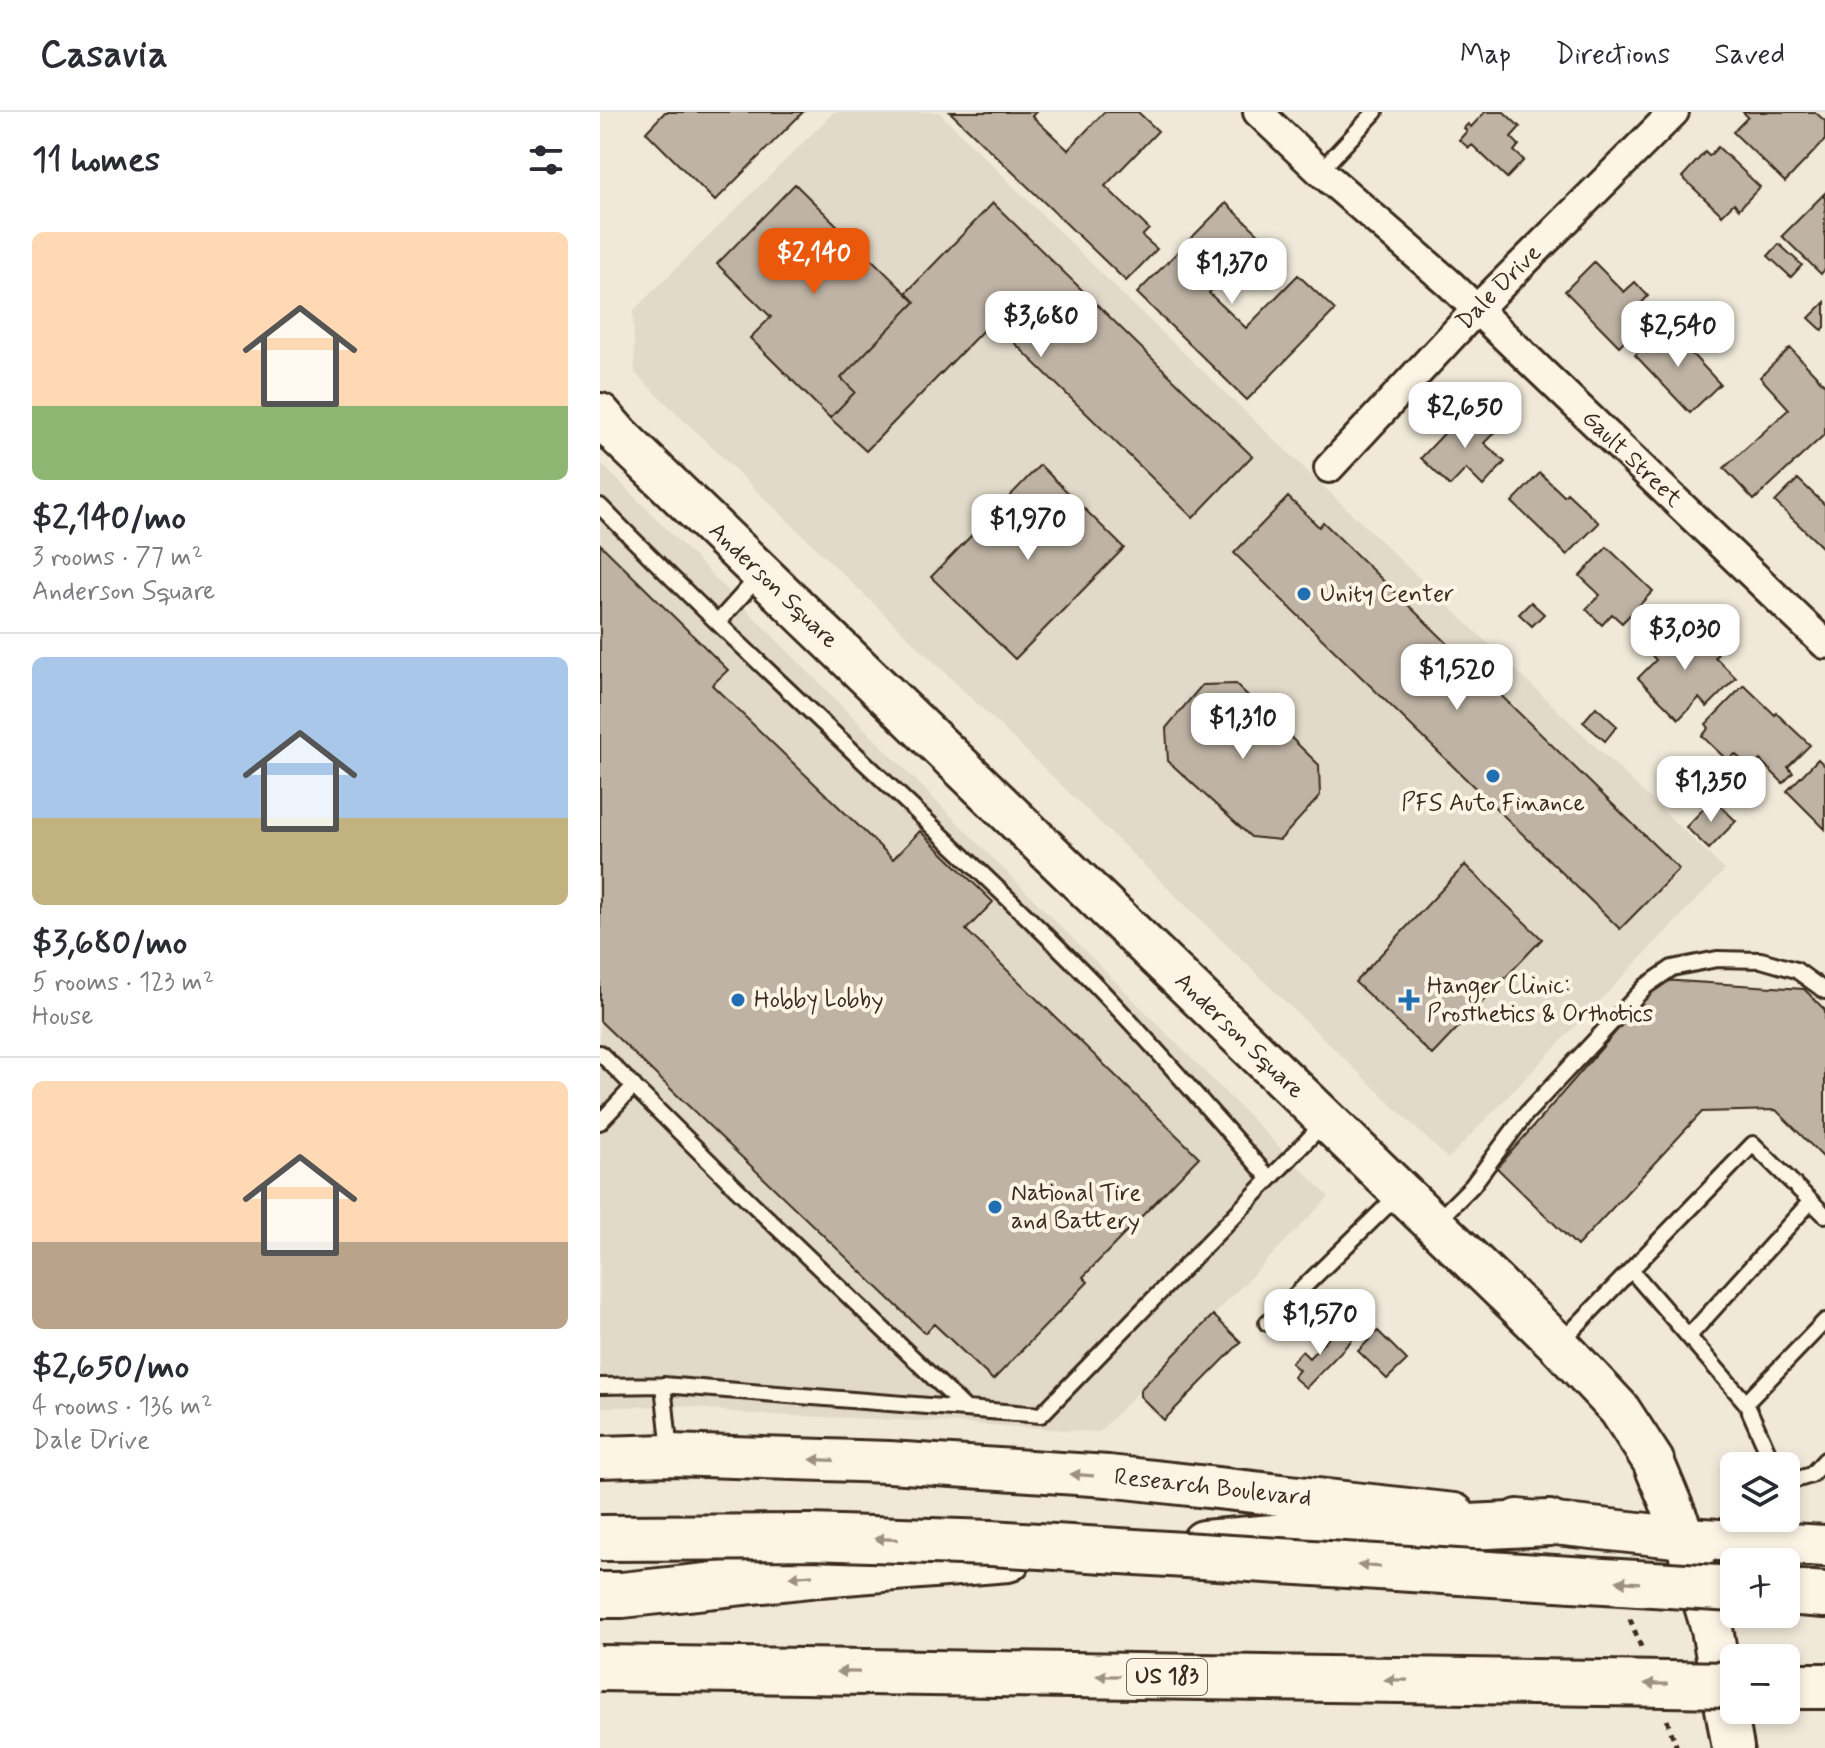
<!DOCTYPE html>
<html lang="en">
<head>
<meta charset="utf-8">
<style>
	body { margin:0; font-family:Mynerve,sans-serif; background:#f2f2f3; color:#2b2b33; height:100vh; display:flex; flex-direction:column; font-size:30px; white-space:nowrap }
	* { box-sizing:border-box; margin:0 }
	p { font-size:26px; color:#7c7c81 }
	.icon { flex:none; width:44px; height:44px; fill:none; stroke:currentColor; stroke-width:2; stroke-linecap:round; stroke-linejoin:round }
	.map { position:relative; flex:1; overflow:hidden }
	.details { display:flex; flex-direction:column; background:#fff; width:600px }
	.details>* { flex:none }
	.tools { position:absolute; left:1120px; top:1340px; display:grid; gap:16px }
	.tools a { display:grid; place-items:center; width:80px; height:80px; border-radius:12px; background:#fff; box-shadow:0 4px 12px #0003; font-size:40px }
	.price { position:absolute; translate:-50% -68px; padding:0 18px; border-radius:16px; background:#fff; color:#222; font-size:26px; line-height:52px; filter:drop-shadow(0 2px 4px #0008) }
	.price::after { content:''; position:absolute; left:50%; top:48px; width:24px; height:18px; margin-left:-12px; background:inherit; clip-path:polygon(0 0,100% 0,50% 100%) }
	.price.on { background:#ea580c; color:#fff }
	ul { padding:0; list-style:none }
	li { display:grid; align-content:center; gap:16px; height:424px; padding:0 32px }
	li+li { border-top:2px solid #e1e1e2 }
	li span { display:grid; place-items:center; height:248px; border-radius:12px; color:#555 }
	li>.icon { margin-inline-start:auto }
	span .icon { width:144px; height:144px; fill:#fffc; stroke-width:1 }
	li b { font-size:34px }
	h2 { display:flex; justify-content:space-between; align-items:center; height:96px; padding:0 32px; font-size:34px }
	header { display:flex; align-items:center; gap:48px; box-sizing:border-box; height:112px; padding:0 40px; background:#fff; border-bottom:2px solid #e1e1e2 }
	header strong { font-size:38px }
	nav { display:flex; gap:44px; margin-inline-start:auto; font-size:28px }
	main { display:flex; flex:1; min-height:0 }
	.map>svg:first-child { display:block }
	.built { fill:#e1d9c9 }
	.building { fill:#beb3a4; stroke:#3b2a1e; stroke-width:2 }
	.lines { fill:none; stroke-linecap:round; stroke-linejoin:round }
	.lane-casing { stroke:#3b2a1e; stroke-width:20 }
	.street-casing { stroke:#3b2a1e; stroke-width:34 }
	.secondary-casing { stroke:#3b2a1e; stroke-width:46 }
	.highway-casing { stroke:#3b2a1e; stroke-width:50 }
	.path { stroke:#3b2a1e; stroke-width:5; stroke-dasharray:6 6; stroke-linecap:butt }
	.lane { stroke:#fcf5e5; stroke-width:14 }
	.street { stroke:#fcf5e5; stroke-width:28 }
	.secondary { stroke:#fcf5e5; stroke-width:40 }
	.highway { stroke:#fcf5e5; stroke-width:44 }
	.highway-bridge-casing { stroke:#3b2a1e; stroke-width:50; stroke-linecap:butt }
	.highway-bridge { stroke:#fcf5e5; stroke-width:44 }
	.oneway { fill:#9c9082 }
	.poi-dot { fill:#1f6fb2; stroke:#fcf5e5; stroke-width:3 }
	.labels { text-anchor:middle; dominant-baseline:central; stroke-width:8; stroke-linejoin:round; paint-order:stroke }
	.shield { fill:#fcf5e5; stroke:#75675a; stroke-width:2 }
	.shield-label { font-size:22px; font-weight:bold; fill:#3b2a1e }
	.street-label { font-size:24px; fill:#3b2a1e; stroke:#fcf5e5 }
	.poi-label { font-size:24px; fill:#3b2a1e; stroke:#fcf5e5; text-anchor:start }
</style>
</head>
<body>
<header>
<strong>Casavia</strong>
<nav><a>Map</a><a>Directions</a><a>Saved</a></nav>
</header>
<main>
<section class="details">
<h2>11 homes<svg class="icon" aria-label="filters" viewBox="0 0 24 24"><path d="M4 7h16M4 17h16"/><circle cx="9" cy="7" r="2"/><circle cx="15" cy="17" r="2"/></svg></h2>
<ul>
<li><span style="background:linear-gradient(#ffd9b3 70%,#8fb573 0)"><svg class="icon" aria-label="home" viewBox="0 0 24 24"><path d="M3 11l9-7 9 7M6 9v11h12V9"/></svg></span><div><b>$2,140/mo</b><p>3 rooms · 77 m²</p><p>Anderson Square</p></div></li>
<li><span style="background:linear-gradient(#a9c7e8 65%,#c2b280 0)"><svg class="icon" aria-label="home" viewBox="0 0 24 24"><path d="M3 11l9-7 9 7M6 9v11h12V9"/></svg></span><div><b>$3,680/mo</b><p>5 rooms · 123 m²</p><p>House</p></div></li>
<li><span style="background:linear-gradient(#ffd9b3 65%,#b9a48a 0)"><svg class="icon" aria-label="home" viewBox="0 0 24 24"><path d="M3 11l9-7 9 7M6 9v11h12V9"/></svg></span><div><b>$2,650/mo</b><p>4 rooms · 136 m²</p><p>Dale Drive</p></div></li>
</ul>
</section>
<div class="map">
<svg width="1225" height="1636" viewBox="0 0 1225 1636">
	<rect width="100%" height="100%" fill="#f0e9d9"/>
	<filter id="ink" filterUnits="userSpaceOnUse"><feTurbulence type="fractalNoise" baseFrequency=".0125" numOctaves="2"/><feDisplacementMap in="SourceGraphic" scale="16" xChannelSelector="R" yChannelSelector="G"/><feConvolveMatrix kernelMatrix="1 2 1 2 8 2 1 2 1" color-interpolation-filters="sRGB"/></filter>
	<g filter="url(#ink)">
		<!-- built -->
		<path class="built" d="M234,0H339L523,183L1125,758L848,1047L35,261L33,199Z
			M0,350L729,1085L499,1320L320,1309L152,1302L84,1294L0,1295Z"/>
		<!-- building -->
		<path class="building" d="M65,0H203L115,89L46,20Z
			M350,0H436L432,4L468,38L504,0H538L558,19L505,74L549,117L542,124L557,137L526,169Z
			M885,0H904L920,15L911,25L919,33L914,39L924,48L907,66L872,33L869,36L859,28L867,19L864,16L868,12L871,15Z
			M1143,0H1215L1225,9V28L1185,70L1133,20L1148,5Z
			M1118,35L1160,75L1139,97L1134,91L1122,103L1082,65L1105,40L1109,44Z
			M195,72L315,190L241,266L255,280L230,306L150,226L171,205L117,152Z
			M1225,81V157L1221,162L1182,124Z
			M393,91L652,344L593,406L392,209L266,339L230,306L255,280L241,266L315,190L306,181Z
			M626,91L663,126L609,181L646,216L698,163L735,198L647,288L537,181Z
			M1179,132L1202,153L1191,165L1168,144Z
			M994,150L1024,180L1035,170L1048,184L1039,194L1050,204L1019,234L965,179Z
			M1225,190V215L1222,218L1209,206Z
			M1066,214L1120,272L1090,301L1035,243Z
			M1190,236L1225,273V322L1154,388L1124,356L1189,297L1160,265Z
			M870,294L896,319L884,331L905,350L883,374L866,357L850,374L821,346Z
			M440,353L524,436L415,547L331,465Z
			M940,361L964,384L967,381L999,411L967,443L912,390Z
			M1198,367L1225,393V434L1223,436L1175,390Z
			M688,385L719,415L723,410L1079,757L1020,817L634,441Z
			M0,432L128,558L112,573L293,747L320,719L393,790L366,818L599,1045L483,1165L488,1170L393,1268L334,1212L325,1221L0,909Z
			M1007,435L1053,479L1022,511L1012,502L1002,513L986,497L1000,483L980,464Z
			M931,490L944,502L932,514L919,502Z
			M1080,510L1102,532L1104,529L1118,542L1115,545L1136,566L1107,595L1099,586L1079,607L1038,566L1056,548L1049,540Z
			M636,572L719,653L720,684L680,728L651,725L568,649L566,616L602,573Z
			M1144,573L1175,603L1176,601L1210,633L1188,655L1193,661L1183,671L1160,648L1152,657L1135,642L1128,649L1102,624L1109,616L1106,612Z
			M996,595L1017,614L1005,629L983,610Z
			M1218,647L1225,654V717L1187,679Z
			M1113,687L1136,709L1109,737L1086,715Z
			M865,753L942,827L832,943L755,870Z
			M1061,868L1204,877L1225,898V1047L1176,998L1102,1000L977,1134L897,1056Z
			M613,1203L641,1230L564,1308L540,1284V1278Z
			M740,1214L753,1227L706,1276L693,1265L699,1258L691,1251L702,1239L709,1246Z
			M778,1219L807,1248L787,1267L758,1239Z"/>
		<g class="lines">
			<!-- lane casing -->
			<g class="lane-casing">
				<path id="lane" d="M720,59L775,0
					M0,394C147,544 303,684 453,830C530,905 599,987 670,1067
					M118,510L160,463
					M0,941L136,1076L365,1296
					M0,1010L34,974
					M835,1111L872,1074L924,1004L1046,874L1072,856L1117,847L1161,848L1196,858L1225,879
					M1031,1158L1146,1291L1174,1354
					M667,1211L798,1083
					M1089,1224L1211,1089
					M959,1232L1153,1032L1225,1103
					M63,1273L70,1340
					M0,1274L63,1273L441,1303L726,1009
					M1146,1291L1225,1209
					M1186,1371L1211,1363L1225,1348"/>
			</g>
			<!-- street casing -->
			<g class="street-casing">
				<g id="street">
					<path id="s1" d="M658,0L720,59L850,172L1225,532"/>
					<path id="s2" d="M729,356L876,198L1074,0"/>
				</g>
			</g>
			<!-- secondary casing -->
			<g class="secondary-casing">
				<g id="secondary">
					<path id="s3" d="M0,302L20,325L958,1232L1019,1297L1053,1349L1085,1426L1112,1517L1133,1636"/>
					<path id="s4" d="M0,1345L70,1343L289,1350L508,1364L854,1402"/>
					<path d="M918,1408L1085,1426L1225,1434"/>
				</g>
			</g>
			<!-- highway casing -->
			<g class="highway-casing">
				<path id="highway" d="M604,1431L685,1424L949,1411
					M1186,1480L1225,1483
					M0,1483H22L219,1462L408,1447
					M1186,1574H1225"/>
			</g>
			<!-- path -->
			<path class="path" d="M1030,1507L1041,1535
				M1067,1608L1077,1636"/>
			<!-- lane -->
			<use href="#lane" class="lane"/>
			<!-- street -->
			<use href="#street" class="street"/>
			<!-- secondary -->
			<use href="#secondary" class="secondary"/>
			<!-- highway -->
			<use href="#highway" class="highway"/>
			<!-- highway-bridge casing -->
			<g class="highway-bridge-casing">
				<path id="highway-bridge" d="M0,1426L210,1425L391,1431L1134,1477
					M0,1556L1134,1573"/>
			</g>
			<!-- highway-bridge -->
			<use href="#highway-bridge" class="highway-bridge"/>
		</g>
		<!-- one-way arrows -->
		<defs><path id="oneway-solid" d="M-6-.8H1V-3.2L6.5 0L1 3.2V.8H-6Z" transform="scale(2)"/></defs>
		<g class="oneway">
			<use href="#oneway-solid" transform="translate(222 1348) rotate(-178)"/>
			<use href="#oneway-solid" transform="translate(482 1363) rotate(-176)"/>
			<use href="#oneway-solid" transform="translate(286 1427) rotate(-178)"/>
			<use href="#oneway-solid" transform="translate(769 1454) rotate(-176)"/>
			<use href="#oneway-solid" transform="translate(201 1464) rotate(174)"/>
			<use href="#oneway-solid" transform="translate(1028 1470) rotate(-176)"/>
			<use href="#oneway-solid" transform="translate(248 1560) rotate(-179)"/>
			<use href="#oneway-solid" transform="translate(508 1564) rotate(-179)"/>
			<use href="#oneway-solid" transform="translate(796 1568) rotate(-179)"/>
			<use href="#oneway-solid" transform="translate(1056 1572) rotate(-179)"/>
		</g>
	</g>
	<!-- markers -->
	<g class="poi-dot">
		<circle cx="704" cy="482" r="8"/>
		<circle cx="893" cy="664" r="8"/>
		<circle cx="138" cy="888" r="8"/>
		<path d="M805 876h8v8h8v8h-8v8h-8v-8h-8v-8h8z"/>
		<circle cx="395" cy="1095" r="8"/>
	</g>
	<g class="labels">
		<!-- shield labels -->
		<rect class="shield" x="527" y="1547" width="80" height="36" rx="6"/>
		<g class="shield-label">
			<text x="567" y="1565">US 183</text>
		</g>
		<!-- street labels -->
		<g class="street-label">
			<text stroke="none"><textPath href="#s2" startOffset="248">Dale Drive</textPath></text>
			<text stroke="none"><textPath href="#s1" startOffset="510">Gault Street</textPath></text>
			<text stroke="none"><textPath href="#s3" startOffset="244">Anderson Square</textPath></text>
			<text stroke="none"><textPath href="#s3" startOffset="892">Anderson Square</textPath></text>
			<text stroke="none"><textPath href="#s4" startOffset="614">Research Boulevard</textPath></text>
		</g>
		<!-- poi labels -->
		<g class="poi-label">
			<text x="720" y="482">Unity Center</text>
			<text x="893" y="691" text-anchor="middle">PFS Auto Finance</text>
			<text x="827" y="874">Hanger Clinic:<tspan x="827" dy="28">Prosthetics &amp; Orthotics</tspan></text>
			<text x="154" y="888">Hobby Lobby</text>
			<text x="411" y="1081">National Tire<tspan x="411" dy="28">and Battery</tspan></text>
		</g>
	</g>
</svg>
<div class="tools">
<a><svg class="icon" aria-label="layers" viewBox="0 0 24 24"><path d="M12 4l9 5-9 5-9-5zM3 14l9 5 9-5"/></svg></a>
<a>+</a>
<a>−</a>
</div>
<b class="price on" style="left:214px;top:184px">$2,140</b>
<b class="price" style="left:632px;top:194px">$1,370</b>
<b class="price" style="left:441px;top:247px">$3,680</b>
<b class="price" style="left:1078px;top:257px">$2,540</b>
<b class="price" style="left:865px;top:338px">$2,650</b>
<b class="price" style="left:428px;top:450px">$1,970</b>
<b class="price" style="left:1085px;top:560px">$3,030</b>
<b class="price" style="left:857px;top:600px">$1,520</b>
<b class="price" style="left:643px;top:649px">$1,310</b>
<b class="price" style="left:1111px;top:712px">$1,350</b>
<b class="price" style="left:720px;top:1245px">$1,570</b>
</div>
</main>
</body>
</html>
